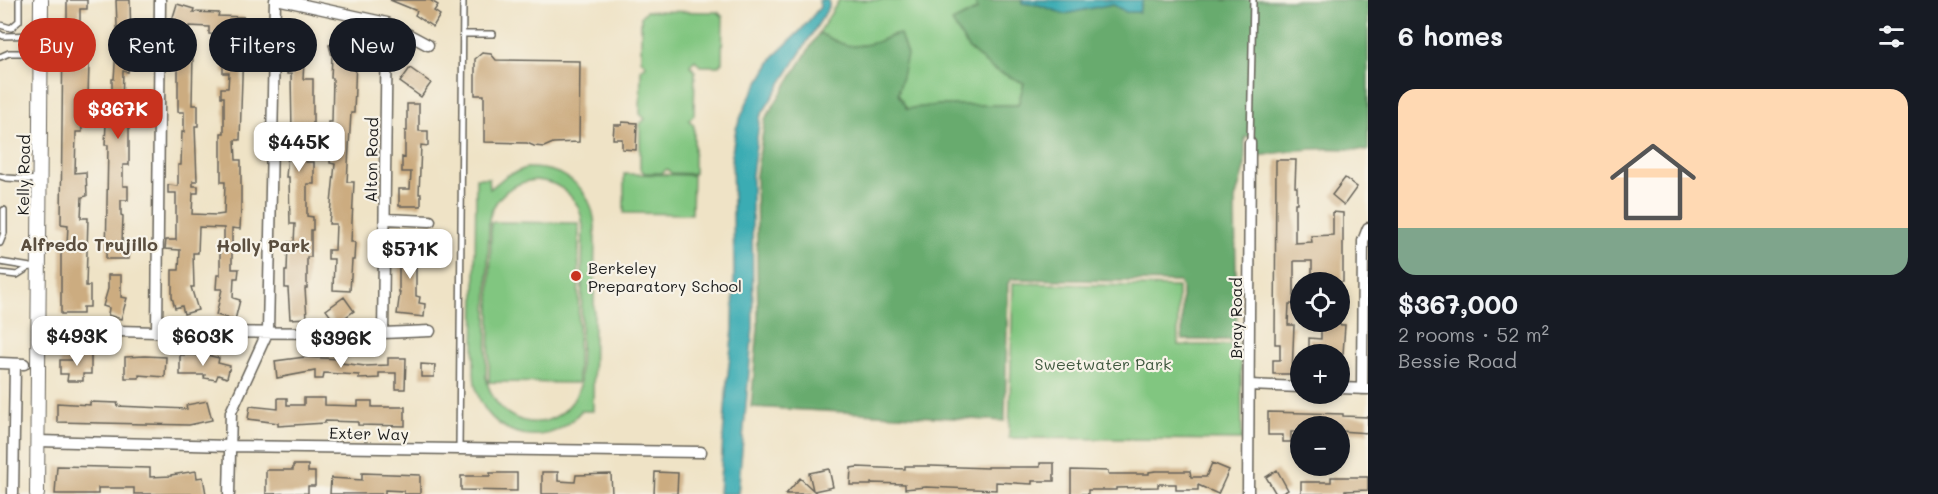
<!DOCTYPE html>
<html lang="en">
<head>
<meta charset="utf-8">
<style>
	body { margin:0; font-family:Mali,sans-serif; background:#20242c; color:#f1f3f6; height:100vh; display:flex; flex-direction:column; font-size:22px; white-space:nowrap }
	* { box-sizing:border-box; margin:0 }
	p { font-size:20px; color:#9ea1a6 }
	.icon { flex:none; width:33px; height:33px; fill:none; stroke:currentColor; stroke-width:2; stroke-linecap:round; stroke-linejoin:round }
	.map { position:relative; flex:1; overflow:hidden }
	.sheet { display:flex; flex-direction:column; background:#171b24; width:570px }
	.sheet>* { flex:none }
	.hud { position:absolute; left:18px; top:18px; width:570px; height:54px; display:flex; gap:12px }
	.fabs { position:absolute; left:1290px; top:272px; display:grid; gap:12px }
	.fabs a { display:grid; place-items:center; width:60px; height:60px; border-radius:50%; background:#171b24; box-shadow:0 3px 9px #0003; font-size:30px }
	.price { position:absolute; translate:-50% -51px; padding:0 14px; border-radius:12px; background:#fff; color:#222; font-size:20px; line-height:39px; filter:drop-shadow(0 2px 3px #0008) }
	.price::after { content:''; position:absolute; left:50%; top:36px; width:18px; height:14px; margin-left:-9px; background:inherit; clip-path:polygon(0 0,100% 0,50% 100%) }
	.price.active { background:#c8321e; color:#fff }
	ul { padding:0; list-style:none }
	li { display:grid; align-content:center; gap:12px; height:318px; padding:0 30px }
	li+li { border-top:2px solid #363941 }
	li span { display:grid; place-items:center; height:186px; border-radius:18px; color:#555 }
	li>.icon { margin-inline-start:auto }
	span .icon { width:108px; height:108px; fill:#fffc; stroke-width:1 }
	li b { font-size:26px }
	h2 { display:flex; justify-content:space-between; align-items:center; height:72px; padding:0 30px; font-size:26px }
	.pill { padding:0 21px; border-radius:27px; background:#171b24; box-shadow:0 3px 9px #0003; font-size:21px; line-height:54px }
	.pill.active { background:#c8321e; color:#fff }
	main { display:flex; flex:1; min-height:0 }
	.map>svg:first-child { display:block }
	.green { fill:#81c680; stroke:#4e714e; stroke-width:1.5; fill-rule:evenodd }
	.forest { fill:#68ab6e; stroke:#426445; stroke-width:1.5 }
	.water { fill:#3bacb3; stroke:#2c6468; stroke-width:1.5 }
	.building { fill:#ccac80 }
	.lines { fill:none; stroke-linecap:round; stroke-linejoin:round }
	.service-casing { stroke:#666258; stroke-width:8 }
	.minor-casing { stroke:#666258; stroke-width:13 }
	.tertiary-casing { stroke:#666258; stroke-width:16 }
	.service { stroke:#fff; stroke-width:5 }
	.minor { stroke:#fff; stroke-width:10 }
	.tertiary { stroke:#fff; stroke-width:14 }
	.poi-dot { fill:#c8321e; stroke:#f7f3e8; stroke-width:2 }
	.labels { text-anchor:middle; dominant-baseline:central; stroke-width:4.5; stroke-linejoin:round; paint-order:stroke }
	.street-label { font-size:16px; fill:#1c1c1c; stroke:#f7f3e8 }
	.poi-label { font-size:16px; fill:#1c1c1c; stroke:#f7f3e8; text-anchor:start }
	.park-label { font-size:16px; fill:#3f583f; stroke:#f7f3e8 }
	.neighbourhood-label { font-size:18px; font-weight:bold; fill:#5a4e3f; stroke:#f7f3e8 }
</style>
</head>
<body>
<main>
<div class="map">
<svg width="1368" height="494" viewBox="0 0 1368 494">
	<rect width="100%" height="100%" fill="#f7f3e8"/>
	<filter id="ink" filterUnits="userSpaceOnUse"><feTurbulence type="fractalNoise" baseFrequency=".0167" numOctaves="2"/><feDisplacementMap in="SourceGraphic" scale="12" xChannelSelector="R" yChannelSelector="G"/><feConvolveMatrix kernelMatrix="1 2 1 2 8 2 1 2 1" color-interpolation-filters="sRGB"/></filter>
	<filter id="wash" filterUnits="userSpaceOnUse"><feTurbulence type="fractalNoise" baseFrequency=".008" numOctaves="4" result="noise"/><feDisplacementMap in="SourceGraphic" scale="24" xChannelSelector="R" yChannelSelector="G"/><feGaussianBlur stdDeviation="1.35" result="paint"/><feColorMatrix in="noise" values="0 0 0 0 0 0 0 0 0 0 0 0 0 0 0 0 0 1.4 0 .05"/><feComposite in="paint" operator="in"/></filter>
	<g filter="url(#wash)">
		<rect width="100%" height="100%" fill="#efe3c6"/>
		<!-- green -->
		<path class="green" d="M839,0H975L977,9L953,22L968,48L993,69L1024,83L1018,105H938L907,109L898,94L901,79L894,34L873,44L848,47L819,33Z
			M646,11L718,12L723,17L722,62L718,66H700L695,60L690,65L695,71L694,115L689,120L694,126V174L671,173L667,169L662,173H644L640,168V124L645,119L640,114L641,70L646,65L641,60V16Z
			M526,168C564,167 592,187 595,226L593,411H581C544,458 475,432 474,373L476,178H489L490,189L506,176ZM536,180C562,182 581,200 583,226L580,386C562,439 496,432 486,377L489,219C495,196 512,182 536,180Z
			M624,174L693,175L692,214L624,213Z
			M491,222L579,223L578,383L489,382Z
			M1013,283L1178,287V345H1241L1242,440L1009,438Z"/>
		<!-- forest -->
		<path class="forest" d="M975,0H1022V3L1039,5L1065,14L1112,4L1126,12H1139L1143,0H1368V151C1326,146 1296,149 1255,157V137H1245V165L1235,200L1237,340H1182V287L1179,282L1012,279L1008,283L1005,421L751,407L758,328L756,175L765,119L819,33C839,43 849,50 873,43C883,41 890,35 900,34L907,55L898,94L907,109L938,105H1018L1024,83L993,69L968,48L952,22L977,10Z"/>
		<!-- water -->
		<path class="water" d="M819,0H829V7L760,117L752,175L753,328L738,494H719L727,382L733,329L734,269L732,152L736,129L747,102L774,56L801,30L820,7Z
			M1022,0H1143L1139,12H1126L1112,4L1065,14L1039,5L1022,3Z"/>
		<g id="blocks">
			<!-- building -->
			<path class="building" d="M67,0H87V9H80V28H82V64H89L88,96H81L82,132H76L75,173L86,172L87,196L82,197L81,218H88L86,286H90V307H83V314H61V245H67L68,225L61,224L63,28H67Z
				M116,0H130L131,44L128,72L123,71L122,106L129,107V165H123V186H128V200H121V215L123,216L122,242H136L137,250H129V259H106L108,145H105L106,123H102V106H112V79H114L116,50H118Z
				M390,0H430L438,5L434,11L440,15L433,27L415,15L417,11Z
				M177,4L194,9L193,12L219,13L218,16L244,17L240,140H235L236,160H241V209L240,229L232,228V269H239L238,278H234L233,298L240,300L235,320L216,315L222,289H216L217,275H220V249H224V228L199,227L198,253H193L194,287H191L198,310L184,314L182,306L175,308L172,297V270H179L180,250L165,249L166,240H176V193H168V185L178,186V165H181L182,132H184V112H178V66H175V51H193L192,105H198V126H195L197,181H193V186H198V193H193L192,214L217,215L224,214L225,182H221V133H224V97H221V88H228L229,73H223V51L240,50L225,46L226,35L209,34V27L189,26L187,35L169,30Z
				M295,21L311,27L305,44L303,79H313V129H307L306,162H314V184H307V216L313,217V230H311V257H307V288H305L307,318L290,319L288,288H285V271H287L288,242H294L295,224H290L289,177H286L290,133H292L291,74H287L289,39Z
				M348,33L356,59L354,113H351L347,182H354L351,242H355L354,260H352L350,291L333,290L334,259H328V250H335L336,224H329L335,164L330,163L332,137L328,136V122H332L333,78H331L332,56L329,45L336,43L334,37Z
				M482,53L491,54L496,60L580,61L579,142L553,143L544,147L534,146L527,143L484,142V95H475V59Z
				M410,68L431,83L421,97L400,82Z
				M407,104H419V131H428V146L421,145L419,194H421V206H399V189H410L411,172H402V157L405,158V131H407Z
				M622,122L637,123L636,150L622,149V139H613L614,125H622Z
				M1276,160H1296L1295,187H1297V203H1295V243L1312,242L1311,236L1333,235V212L1343,213V282L1312,281V261H1294V304H1289L1288,325H1294L1292,374H1273V360H1280V344H1275Z
				M1345,178L1357,187L1344,205L1332,195Z
				M426,242L427,259L416,260V296L420,297L419,303L425,304L424,317L397,314L400,292H399V253L406,252L405,244Z
				M108,275H121V297L127,298L121,319L108,315L109,308L103,306L108,289Z
				M344,297L354,311L336,324L326,310Z
				M1321,324L1345,325L1343,354H1329V348L1309,347V338L1321,339Z
				M76,353H91V374H83V381H67L68,374H60V360H76Z
				M180,355H207L219,358L218,363L230,366L227,378L218,375L216,380L204,378L205,375H180Z
				M145,356L166,357L165,377L139,375V378H125V357Z
				M305,357L341,359V363L365,366L388,365V358H406L405,389H396V373H379V378L359,379V375L324,373L323,379H315V371L277,378L275,361Z
				M421,364L435,365L434,377H421Z
				M278,398H287V405H304V398H325V405L358,406V401H372V407H405V426L358,425V422L325,421V423L278,426V423L248,419L250,406L278,409Z
				M207,401L212,420L189,425L57,422V403L90,405V402L118,403L117,406L187,409L186,405Z
				M1268,412L1343,414V416L1368,417V433L1340,431V426H1300V432H1291V442H1283V435H1268Z
				M1040,463H1054V481H1032V484L996,482V490L926,487L905,489V484L871,483V485H850L851,468L857,467L905,469V466H931L988,468V467H1040Z
				M1212,463L1229,470L1218,494L1198,485V490H1176V484H1158V487L1116,488V490H1088V494H1071V470L1108,471V474H1149V472L1156,471H1190L1191,477H1206Z
				M293,465H308V472H315V486H308V493L266,494V470H293Z
				M57,466L150,468V477L171,476V475L196,471L197,478L203,477L206,494H134V488H98V494H55Z
				M829,469L833,487L814,491L817,494H786L800,478L813,490L809,473Z
				M1277,470L1288,490L1281,494H1276L1266,477Z
				M542,472H558V481L575,482L576,475L611,474L612,494H542Z
				M655,472L678,473L677,494H654Z
				M362,473L420,475V494H404V491L385,490V494H330L331,478L362,480Z
				M490,473H517V491L461,490V476H490Z
				M1331,477H1368V490L1345,491V494H1301V482H1331Z"/>
		</g>
	</g>
	<g filter="url(#ink)">
		<use href="#blocks" fill-opacity="0" stroke="#666258" stroke-width="1.5"/>
		<g class="lines">
			<!-- service casing -->
			<g class="service-casing">
				<path id="service" d="M0,25L11,28L19,21V0
					M0,34L3,36L40,35
					M463,34H493
					M0,57L9,53H39
					M1250,142L1253,0
					M0,176L6,178L40,180
					M0,243L4,233V210
					M0,262L37,268
					M0,273L17,275L28,268
					M459,450L463,0"/>
			</g>
			<!-- minor casing -->
			<g class="minor-casing">
				<path id="minor" d="M281,0L387,23L428,45
					M385,219L430,221
					M39,329L157,332L383,333L430,331
					M157,332L160,0
					M383,333L387,23
					M0,363L24,364
					M1249,385L1300,387
					M1340,388L1368,389
					M1362,389L1363,241L1368,228
					M38,441L229,446L701,452
					M13,494L15,364
					M229,494L231,412L268,331L275,0
					M1248,494L1250,143"/>
			</g>
			<!-- tertiary casing -->
			<g class="tertiary-casing">
				<path id="tertiary" d="M37,494L41,0"/>
			</g>
			<!-- service -->
			<use href="#service" class="service"/>
			<!-- minor -->
			<use href="#minor" class="minor"/>
			<!-- tertiary -->
			<use href="#tertiary" class="tertiary"/>
		</g>
	</g>
	<!-- markers -->
	<circle class="poi-dot" cx="576" cy="276" r="6"/>
	<g class="labels">
		<!-- street labels -->
		<g class="street-label">
			<text transform="translate(371 160) rotate(-89)">Alton Road</text>
			<text transform="translate(23 175) rotate(-89)">Kelly Road</text>
			<text transform="translate(1235 318) rotate(-90)">Bray Road</text>
			<text transform="translate(369 433) rotate(1)">Exter Way</text>
		</g>
		<!-- poi labels -->
		<g class="poi-label">
			<text x="588" y="267">Berkeley<tspan x="588" dy="18">Preparatory School</tspan></text>
		</g>
		<!-- park labels -->
		<g class="park-label">
			<text x="1103" y="363">Sweetwater Park</text>
		</g>
		<!-- neighbourhood labels -->
		<g class="neighbourhood-label">
			<text x="89" y="244">Alfredo Trujillo</text>
			<text x="263" y="245">Holly Park</text>
		</g>
	</g>
</svg>
<div class="fabs">
<a><svg class="icon" aria-label="locate" viewBox="0 0 24 24"><circle cx="12" cy="12" r="6"/><path d="M12 2v4M12 18v4M2 12h4M18 12h4"/></svg></a>
<a>+</a>
<a>−</a>
</div>
<b class="price active" style="left:118px;top:140px">$367K</b>
<b class="price" style="left:299px;top:173px">$445K</b>
<b class="price" style="left:410px;top:280px">$571K</b>
<b class="price" style="left:77px;top:367px">$493K</b>
<b class="price" style="left:203px;top:367px">$603K</b>
<b class="price" style="left:341px;top:369px">$396K</b>
<div class="hud">
<a class="pill active">Buy</a>
<a class="pill">Rent</a>
<a class="pill">Filters</a>
<a class="pill">New</a>
</div>
</div>
<section class="sheet">
<h2>6 homes<svg class="icon" aria-label="filters" viewBox="0 0 24 24"><path d="M4 7h16M4 17h16"/><circle cx="9" cy="7" r="2"/><circle cx="15" cy="17" r="2"/></svg></h2>
<ul>
<li><span style="background:linear-gradient(#ffd9b3 75%,#7fa58c 0)"><svg class="icon" aria-label="home" viewBox="0 0 24 24"><path d="M3 11l9-7 9 7M6 9v11h12V9"/></svg></span><div><b>$367,000</b><p>2 rooms · 52 m²</p><p>Bessie Road</p></div></li>
</ul>
</section>
</main>
</body>
</html>
